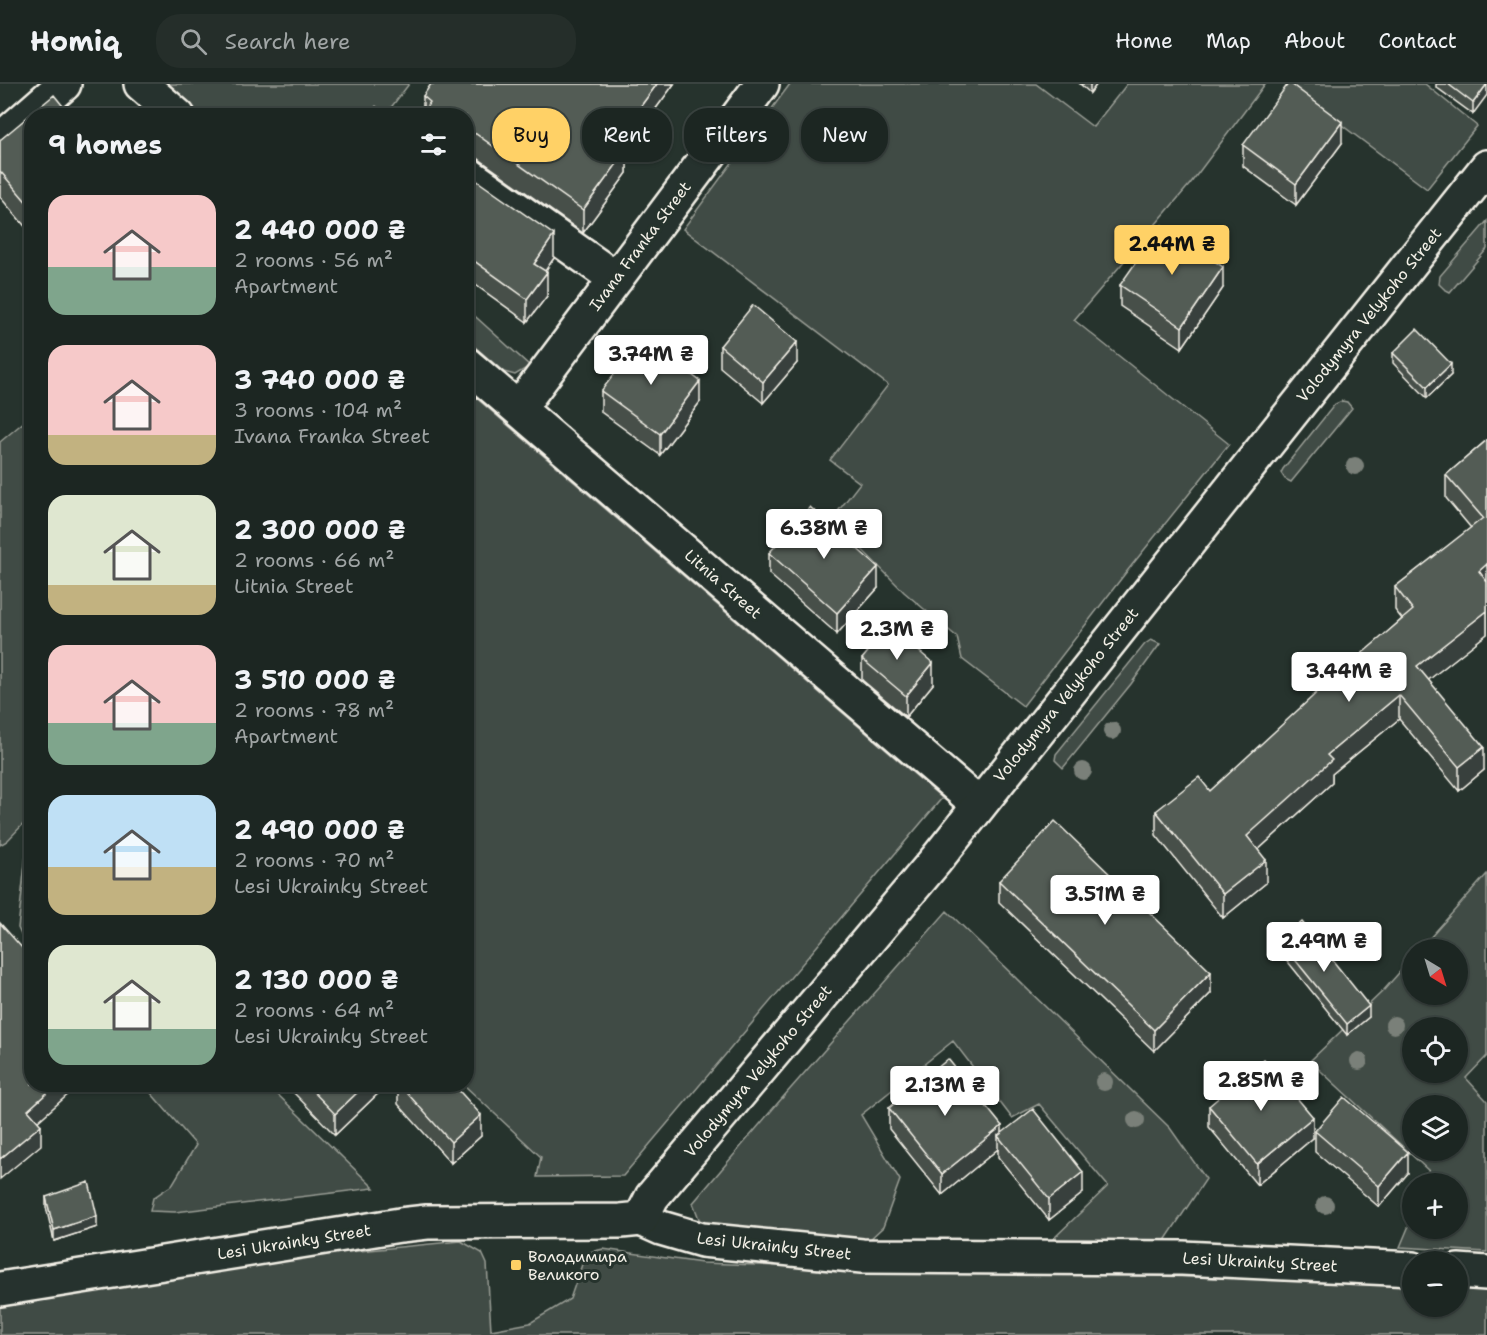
<!DOCTYPE html>
<html lang="en">
<head>
<meta charset="utf-8">
<style>
	body { margin:0; font-family:"Shantell Sans",sans-serif; background:#252e2a; color:#f1f3f6; height:100vh; display:flex; flex-direction:column; font-size:22px; white-space:nowrap }
	* { box-sizing:border-box; margin:0 }
	p { font-size:20px; color:#a0a5a5 }
	.icon { flex:none; width:33px; height:33px; fill:none; stroke:currentColor; stroke-width:2; stroke-linecap:round; stroke-linejoin:round }
	.map { position:relative; flex:1; overflow:hidden }
	.side { position:absolute; left:24px; top:24px; width:450px; height:984px; display:flex; flex-direction:column; background:#1c2622; border-radius:24px; box-shadow:0 2px 4px #0004,0 0 0 2px #3a4340 }
	.side>* { flex:none }
	.top-card { position:absolute; left:492px; top:24px; width:570px; height:54px; display:flex; gap:12px }
	.needle { width:39px; rotate:142deg }
	.tools { position:absolute; left:1402px; top:855px; display:grid; gap:12px }
	.tools a { display:grid; place-items:center; width:66px; height:66px; border-radius:50%; background:#1c2622; box-shadow:0 2px 4px #0004,0 0 0 2px #3a4340; font-size:30px }
	.price { position:absolute; translate:-50% -51px; padding:0 14px; border-radius:6px; background:#fff; color:#222; font-size:20px; line-height:39px; filter:drop-shadow(0 2px 3px #0008) }
	.price::after { content:''; position:absolute; left:50%; top:36px; width:18px; height:14px; margin-left:-9px; background:inherit; clip-path:polygon(0 0,100% 0,50% 100%) }
	.price.current { background:#ffd166; color:#111 }
	ul { padding:0; list-style:none }
	li { display:flex; align-items:center; gap:18px; height:150px; padding:0 24px }
	li span { display:grid; place-items:center; flex:none; width:168px; height:120px; border-radius:18px; color:#555 }
	li>.icon { margin-inline-start:auto }
	span .icon { width:72px; height:72px; fill:#fffc; stroke-width:1 }
	li b { font-size:26px }
	h2 { display:flex; justify-content:space-between; align-items:center; height:72px; padding:0 24px; font-size:26px }
	.pill { padding:0 21px; border-radius:24px; background:#1c2622; box-shadow:0 2px 4px #0004,0 0 0 2px #3a4340; font-size:21px; line-height:54px }
	.pill.current { background:#ffd166; color:#111 }
	header { display:flex; align-items:center; gap:36px; box-sizing:border-box; height:84px; padding:0 30px; background:#1c2622; border-bottom:2px solid #3a4340 }
	header strong { font-size:28px }
	nav { display:flex; gap:33px; margin-inline-start:auto; font-size:21px }
	.search { width:420px; height:54px; background:#252e2a; display:flex; align-items:center; gap:15px; box-sizing:border-box; padding:0 21px; border-radius:24px; color:#a0a5a5; font-size:22px }
	.map>svg:first-child { display:block }
	.green { fill:#414b45; stroke:#9a9e96; stroke-width:1.5; fill-rule:evenodd }
	.lines { fill:none; stroke-linecap:round; stroke-linejoin:round }
	.minor-casing { stroke:#f4f1e8; stroke-width:38 }
	.major-casing { stroke:#f4f1e8; stroke-width:38 }
	.minor { stroke:#26332d; stroke-width:33 }
	.major { stroke:#26332d; stroke-width:33 }
	.tree { fill:#7a8079 }
	.wall { fill:#474f49; stroke:#f4f1e8; stroke-width:1.5 }
	.shaded-wall { fill:#39403c; stroke:#f4f1e8; stroke-width:1.5 }
	.building { fill:#525c55; stroke:#f4f1e8; stroke-width:1.5 }
	.poi-dot { fill:#ffd166; stroke:#26332d; stroke-width:2 }
	.labels { text-anchor:middle; dominant-baseline:central; stroke-width:6; stroke-linejoin:round; paint-order:stroke }
	.street-label { font-size:16px; fill:#f4f1e8; stroke:#26332d }
	.poi-label { font-size:16px; fill:#f4f1e8; stroke:#26332d; text-anchor:start }
</style>
</head>
<body>
<header>
<strong>Homiq</strong>
<div class="search"><svg class="icon" aria-label="search" viewBox="0 0 24 24"><circle cx="10" cy="10" r="6"/><path d="M15 15l6 6"/></svg>Search here</div>
<nav><a>Home</a><a>Map</a><a>About</a><a>Contact</a></nav>
</header>
<div class="map">
<svg width="1487" height="1251" viewBox="0 0 1487 1251">
	<rect width="100%" height="100%" fill="#26332d"/>
	<filter id="ink" filterUnits="userSpaceOnUse"><feTurbulence type="fractalNoise" baseFrequency=".0167" numOctaves="2"/><feDisplacementMap in="SourceGraphic" scale="12" xChannelSelector="R" yChannelSelector="G"/><feConvolveMatrix kernelMatrix="1 2 1 2 8 2 1 2 1" color-interpolation-filters="sRGB"/></filter>
	<g filter="url(#ink)">
		<!-- green -->
		<path class="green" d="M165,0H409L386,30L376,22L368,32L202,31Z
			M790,0H1036L1093,43L1127,0H1265L1190,100L1074,236L1229,360L1124,491L1023,622L962,575L957,553L904,508L832,435L860,399L830,376L888,301L683,145Z
			M1287,0H1425L1477,42L1427,105Z
			M1487,137V165L1450,208L1444,205L1439,200L1440,192Z
			M467,225L530,282L515,291L504,288L467,256Z
			M467,306L942,714L623,1092L537,1093L541,1073L464,1001L466,1000Z
			M1342,317L1347,318L1352,324L1291,398L1285,395L1281,389L1283,385L1335,320Z
			M31,332V873L18,844L30,733L7,757L0,761V358Z
			M1151,556L1160,560L1131,600L1063,684L1055,676L1056,670L1145,560Z
			M1487,790V972L1466,994L1487,1017V1168L1400,1163L1413,1132V1144H1458V1100L1426,1099L1430,1088L1310,977L1383,907L1413,873V910H1458V866L1420,865ZM1413,944H1458V988H1413ZM1413,1022H1458V1066H1413Z
			M947,827L1170,1044L1206,1095L1164,1158L1052,1156L1108,1102L1039,1020L1012,1034L953,957L861,1031L900,1096L883,1143L868,1157L701,1140L693,1119L777,1020Z
			M144,1001H276L272,1005L374,1104L175,1128L150,1127L153,1114L172,1101L196,1061Z
			M461,1157L482,1169L487,1180L491,1246L530,1239L570,1215L586,1169L603,1165L702,1179L863,1185L1198,1193L1413,1200V1222H1458V1203L1487,1205V1251H0V1219L257,1177Z"/>
		<g class="lines">
			<!-- minor casing -->
			<g class="minor-casing">
				<path id="minor" d="M141,0L178,32
					M0,56L64,0
					M466,89L616,195
					M466,280L979,721
					M519,324L762,0
					M641,1135L661,1144L702,1156L862,1172L1182,1174L1413,1185
					M1458,1187L1487,1189"/>
			</g>
			<!-- major casing -->
			<g class="major-casing">
				<path id="major" d="M0,1205L400,1141L427,1138L621,1137L641,1135L652,1113L936,776L1487,83"/>
			</g>
			<!-- minor -->
			<use href="#minor" class="minor"/>
			<!-- major -->
			<use href="#major" class="major"/>
		</g>
		<!-- trees -->
		<g class="tree">
			<circle cx="1355" cy="382" r="9"/>
			<circle cx="1112" cy="647" r="9"/>
			<circle cx="1083" cy="687" r="9"/>
			<circle cx="1394" cy="941" r="9"/>
			<circle cx="1359" cy="977" r="9"/>
			<circle cx="1104" cy="998" r="9"/>
			<circle cx="1136" cy="1036" r="9"/>
			<circle cx="1325" cy="1121" r="9"/>
		</g>
		<!-- wall -->
		<path class="wall" d="M674,0L626,65L627,89L583,149L476,73L466,71V32L423,29V12Z
			M1080,0H1097L1090,9Z
			M1436,0H1487L1473,30L1436,3Z
			M32,32V145L29,147L0,113V56Z
			M1342,59L1296,121L1243,82V61Z
			M466,89L554,174L545,187L547,212L527,238L466,194Z
			M1120,201L1223,204L1182,264L1120,222Z
			M720,262L797,279L763,319L720,283Z
			M1393,269L1451,291L1427,314L1393,279Z
			M601,307L700,318L660,371L601,328Z
			M1487,356V550L1428,596L1484,686L1459,707L1399,635L1332,690V699L1258,766L1266,799L1223,834L1156,751V727L1210,707L1402,535L1395,526V503L1471,444L1446,414V391Z
			M769,469L878,504L837,550L769,490Z
			M862,575L933,600L906,633L862,596Z
			M999,797L1211,909L1154,967L999,818Z
			M1280,857L1369,933L1347,951L1280,868Z
			M292,1000H388L335,1051L292,1007Z
			M398,1000H453L481,1052L451,1079L398,1020Z
			M1209,1022L1313,1054L1257,1101L1209,1043Z
			M889,1024L1002,1049L1083,1109L1049,1136L998,1073V1065L942,1111L889,1045Z
			M1315,1047L1408,1089L1379,1123L1315,1068Z
			M46,1113L97,1143L54,1157L46,1123Z"/>
		<!-- shaded-wall -->
		<path class="shaded-wall" d="M657,0H674L615,80V57Z
			M1090,0H1097L1090,9Z
			M1487,0V11L1473,30V19Z
			M1342,38V59L1296,121V100Z
			M627,66V89L583,149V126Z
			M32,119V145L29,147V121Z
			M554,151V174L534,203V180Z
			M1223,183V204L1182,264V243Z
			M547,188V212L527,238V215Z
			M797,258V279L763,319V298Z
			M1451,280V291L1427,314V303Z
			M700,297V318L660,371V350Z
			M1487,480V503L1479,487Z
			M878,483V504L837,550V529Z
			M1487,527V550L1417,605V582Z
			M933,579V600L906,633V612Z
			M1399,611V635L1332,690V699L1247,776V752L1327,671Z
			M1484,663V686L1459,707V683Z
			M1266,776V799L1223,834V810Z
			M1211,888V909L1154,967V946Z
			M1369,922V933L1347,951V940Z
			M57,1000H80L28,1046V1026Z
			M366,1000H388L335,1051V1030Z
			M481,1031V1052L451,1079V1058Z
			M1313,1033V1054L1257,1101V1080Z
			M41,1041V1061L0,1095V1075Z
			M1002,1042V1056L998,1052V1065L942,1111V1090Z
			M1408,1068V1089L1379,1123V1102Z
			M1083,1088V1109L1049,1136V1115Z
			M97,1132V1143L54,1157V1146Z"/>
		<!-- building -->
		<path class="building" d="M431,0H657L615,57L627,66L583,126L476,50L466,48V32H420L430,18L423,12Z
			M1288,0H1291L1342,38L1296,100L1243,61Z
			M1448,0H1487L1473,19Z
			M54,11L71,32H32V119L29,121L0,87V56Z
			M466,89L554,151L534,180L547,188L527,215L466,171Z
			M1162,141L1223,183L1182,243L1120,201Z
			M753,221L797,258L763,298L720,262Z
			M1417,245L1451,280L1427,303L1393,269Z
			M642,254L700,297L660,350L601,307Z
			M1487,356V480L1479,487L1487,498V527L1417,582L1484,663L1459,683L1399,611L1327,671L1332,676L1247,752L1266,776L1223,810L1156,727L1199,693L1210,707L1324,602L1413,526L1395,503L1483,434L1446,391Z
			M810,423L878,483L837,529L769,469Z
			M889,542L933,579L906,612L862,575Z
			M1055,737L1211,888L1154,946L999,797Z
			M1302,838L1369,922L1347,940L1280,857Z
			M0,839L32,875V1000H57L28,1026L41,1041L0,1075Z
			M948,975L1002,1042L942,1090L889,1024Z
			M1264,975L1313,1033L1257,1080L1209,1022Z
			M306,1000H366L335,1030Z
			M399,1000H453L481,1031L451,1058Z
			M1344,1013L1408,1068L1379,1102L1315,1047Z
			M1033,1025L1083,1088L1049,1115L998,1052Z
			M89,1098L97,1132L54,1146L46,1113Z"/>
	</g>
	<!-- markers -->
	<rect class="poi-dot" x="510" y="1175" width="12" height="12" rx="3"/>
	<g class="labels">
		<!-- street labels -->
		<g class="street-label">
			<text transform="translate(640 162) rotate(-53)">Ivana Franka Street</text>
			<text transform="translate(1369 231) rotate(-51)">Volodymyra Velykoho Street</text>
			<text transform="translate(723 500) rotate(41)">Litnia Street</text>
			<text transform="translate(1066 611) rotate(-51)">Volodymyra Velykoho Street</text>
			<text transform="translate(758 987) rotate(-50)">Volodymyra Velykoho Street</text>
			<text transform="translate(294 1158) rotate(-9)">Lesi Ukrainky Street</text>
			<text transform="translate(774 1162) rotate(6)">Lesi Ukrainky Street</text>
			<text transform="translate(1260 1178) rotate(3)">Lesi Ukrainky Street</text>
		</g>
		<!-- poi labels -->
		<g class="poi-label">
			<text x="528" y="1172">Володимира<tspan x="528" dy="18">Великого</tspan></text>
		</g>
	</g>
</svg>
<div class="tools">
<a><svg class="needle" viewBox="-14 -14 28 28"><path d="M0-13l5 13h-10z" fill="#e53935"/><path d="M0 13l5-13h-10z" fill="#a0a5a5"/></svg></a>
<a><svg class="icon" aria-label="locate" viewBox="0 0 24 24"><circle cx="12" cy="12" r="6"/><path d="M12 2v4M12 18v4M2 12h4M18 12h4"/></svg></a>
<a><svg class="icon" aria-label="layers" viewBox="0 0 24 24"><path d="M12 4l9 5-9 5-9-5zM3 14l9 5 9-5"/></svg></a>
<a>+</a>
<a>−</a>
</div>
<b class="price current" style="left:1172px;top:192px">2.44M ₴</b>
<b class="price" style="left:651px;top:302px">3.74M ₴</b>
<b class="price" style="left:824px;top:476px">6.38M ₴</b>
<b class="price" style="left:897px;top:577px">2.3M ₴</b>
<b class="price" style="left:1349px;top:619px">3.44M ₴</b>
<b class="price" style="left:1105px;top:842px">3.51M ₴</b>
<b class="price" style="left:1324px;top:889px">2.49M ₴</b>
<b class="price" style="left:1261px;top:1028px">2.85M ₴</b>
<b class="price" style="left:945px;top:1033px">2.13M ₴</b>
<div class="top-card">
<a class="pill current">Buy</a>
<a class="pill">Rent</a>
<a class="pill">Filters</a>
<a class="pill">New</a>
</div>
<section class="side">
<h2>9 homes<svg class="icon" aria-label="filters" viewBox="0 0 24 24"><path d="M4 7h16M4 17h16"/><circle cx="9" cy="7" r="2"/><circle cx="15" cy="17" r="2"/></svg></h2>
<ul>
<li><span style="background:linear-gradient(#f6c9c9 60%,#7fa58c 0)"><svg class="icon" aria-label="home" viewBox="0 0 24 24"><path d="M3 11l9-7 9 7M6 9v11h12V9"/></svg></span><div><b>2 440 000 ₴</b><p>2 rooms · 56 m²</p><p>Apartment</p></div></li>
<li><span style="background:linear-gradient(#f6c9c9 75%,#c2b280 0)"><svg class="icon" aria-label="home" viewBox="0 0 24 24"><path d="M3 11l9-7 9 7M6 9v11h12V9"/></svg></span><div><b>3 740 000 ₴</b><p>3 rooms · 104 m²</p><p>Ivana Franka Street</p></div></li>
<li><span style="background:linear-gradient(#dfe7d0 75%,#c2b280 0)"><svg class="icon" aria-label="home" viewBox="0 0 24 24"><path d="M3 11l9-7 9 7M6 9v11h12V9"/></svg></span><div><b>2 300 000 ₴</b><p>2 rooms · 66 m²</p><p>Litnia Street</p></div></li>
<li><span style="background:linear-gradient(#f6c9c9 65%,#7fa58c 0)"><svg class="icon" aria-label="home" viewBox="0 0 24 24"><path d="M3 11l9-7 9 7M6 9v11h12V9"/></svg></span><div><b>3 510 000 ₴</b><p>2 rooms · 78 m²</p><p>Apartment</p></div></li>
<li><span style="background:linear-gradient(#bfe0f5 60%,#c2b280 0)"><svg class="icon" aria-label="home" viewBox="0 0 24 24"><path d="M3 11l9-7 9 7M6 9v11h12V9"/></svg></span><div><b>2 490 000 ₴</b><p>2 rooms · 70 m²</p><p>Lesi Ukrainky Street</p></div></li>
<li><span style="background:linear-gradient(#dfe7d0 70%,#7fa58c 0)"><svg class="icon" aria-label="home" viewBox="0 0 24 24"><path d="M3 11l9-7 9 7M6 9v11h12V9"/></svg></span><div><b>2 130 000 ₴</b><p>2 rooms · 64 m²</p><p>Lesi Ukrainky Street</p></div></li>
</ul>
</section>
</div>
</body>
</html>
